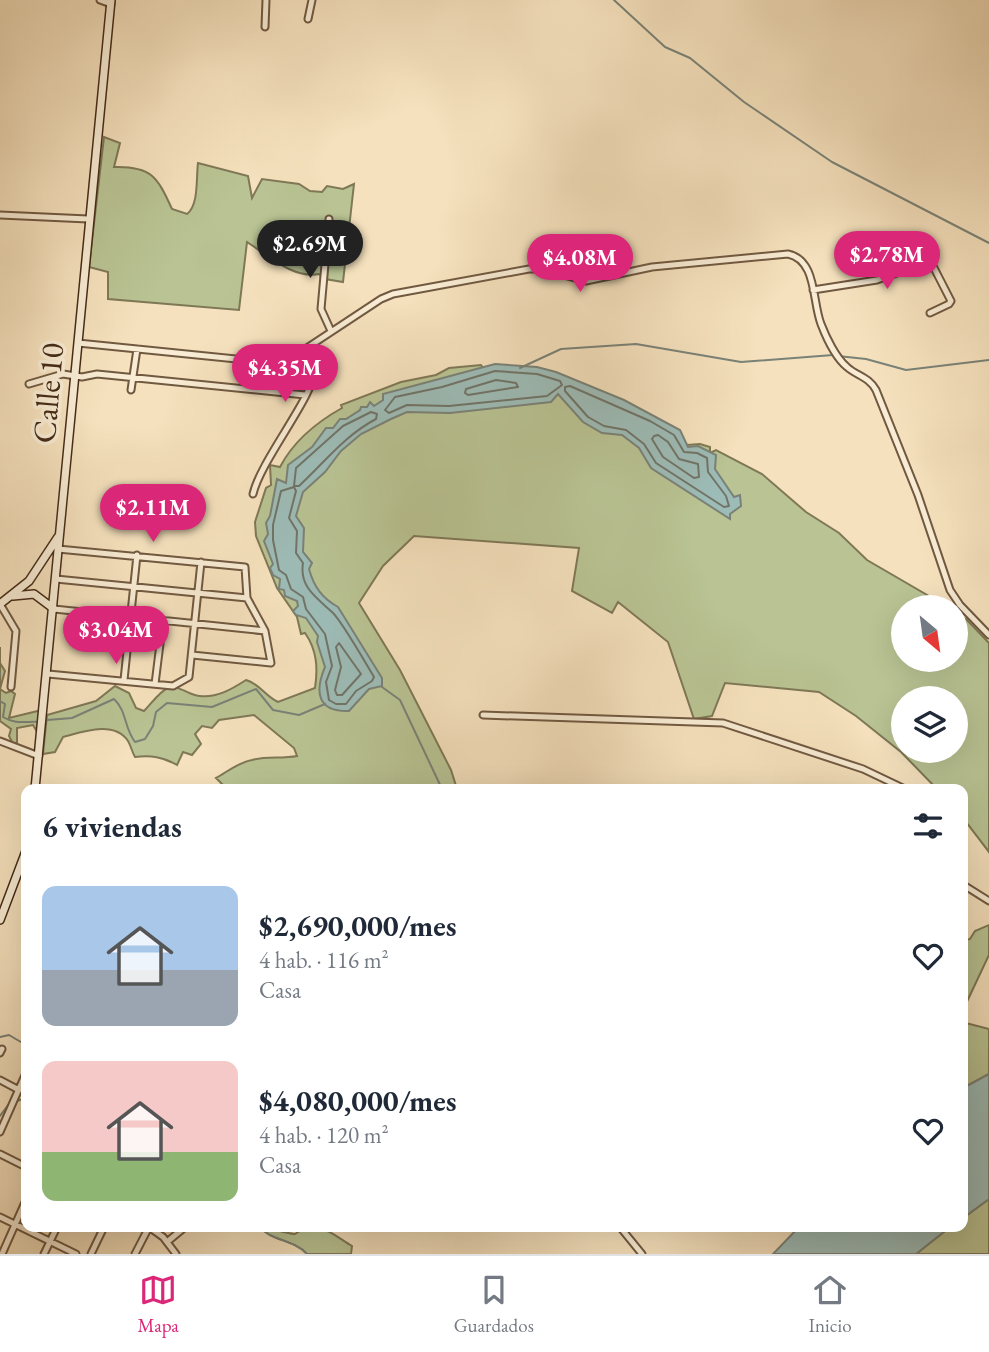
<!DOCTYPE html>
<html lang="es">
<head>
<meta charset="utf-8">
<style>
	body { margin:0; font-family:"EB Garamond",serif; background:#f6f6f7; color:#1f2937; height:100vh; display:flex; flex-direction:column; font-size:26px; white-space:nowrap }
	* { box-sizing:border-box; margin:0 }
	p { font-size:23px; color:#747a83 }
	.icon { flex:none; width:38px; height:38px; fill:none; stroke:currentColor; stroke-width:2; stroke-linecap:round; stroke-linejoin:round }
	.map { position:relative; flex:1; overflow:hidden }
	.drawer { position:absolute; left:21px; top:784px; width:947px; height:448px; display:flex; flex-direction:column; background:#fff; border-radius:14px; box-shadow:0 7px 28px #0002 }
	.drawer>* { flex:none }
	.needle { width:46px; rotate:151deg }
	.tools { position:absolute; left:891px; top:595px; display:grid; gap:14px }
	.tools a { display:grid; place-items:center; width:77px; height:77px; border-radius:50%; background:#fff; box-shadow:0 7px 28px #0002; font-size:35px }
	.price { position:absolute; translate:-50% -60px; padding:0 16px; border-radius:24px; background:#db2777; color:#fff; font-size:23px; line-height:46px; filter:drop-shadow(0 2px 4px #0008) }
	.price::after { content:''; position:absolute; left:50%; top:42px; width:21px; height:16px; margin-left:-10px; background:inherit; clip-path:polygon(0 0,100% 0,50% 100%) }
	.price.on { background:#222; color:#fff }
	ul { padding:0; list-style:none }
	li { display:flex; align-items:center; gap:21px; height:175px; padding:0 21px }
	li span { display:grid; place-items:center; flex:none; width:196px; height:140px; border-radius:14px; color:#555 }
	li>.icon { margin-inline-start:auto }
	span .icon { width:84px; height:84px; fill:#fffc; stroke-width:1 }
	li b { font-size:30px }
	h2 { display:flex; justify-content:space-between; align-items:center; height:84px; padding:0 21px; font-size:30px }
	.menu { display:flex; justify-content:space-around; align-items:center; height:98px; border-top:2px solid #e0e1e3; background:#fff; font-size:19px; color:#747a83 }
	.menu a { display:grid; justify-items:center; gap:4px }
	.menu .on { color:#db2777 }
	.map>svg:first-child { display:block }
	.green { fill:#b9c393; stroke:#7f7856; stroke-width:2; fill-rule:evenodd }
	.water { fill:#9dbcb7; stroke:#7a8277; stroke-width:2 }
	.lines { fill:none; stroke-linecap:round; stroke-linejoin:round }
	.shore { stroke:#717468; stroke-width:2 }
	.stream { stroke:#7a8277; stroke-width:2 }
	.street-casing { stroke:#715941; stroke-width:9 }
	.secondary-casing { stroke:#452c18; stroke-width:10 }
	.street { stroke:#f8ecd4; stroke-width:5 }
	.secondary { stroke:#f8ecd4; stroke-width:7 }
	.labels { text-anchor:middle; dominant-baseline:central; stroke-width:7; stroke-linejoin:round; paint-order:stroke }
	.street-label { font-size:32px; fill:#452c18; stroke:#f8ecd4 }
</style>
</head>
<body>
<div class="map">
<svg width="989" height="1254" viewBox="0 0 989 1254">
	<rect width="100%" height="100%" fill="#f5e1bd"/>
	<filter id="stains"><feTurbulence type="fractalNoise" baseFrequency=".00286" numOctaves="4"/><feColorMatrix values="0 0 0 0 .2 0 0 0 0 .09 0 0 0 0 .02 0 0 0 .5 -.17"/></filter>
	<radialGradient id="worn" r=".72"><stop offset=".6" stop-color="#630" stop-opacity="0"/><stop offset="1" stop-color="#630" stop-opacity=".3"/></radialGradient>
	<!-- green -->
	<path class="green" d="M104,137L120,143L114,167C151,166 157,176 172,209L187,214C199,205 196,178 198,163L248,176L252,198L262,179L299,184L310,191L322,192L327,186L343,189L354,184L343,282L325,279L319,274C293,279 269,256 247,242L239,310L108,299V272L89,267Z
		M481,365L488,374L544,382L680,436L687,445L700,444L710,447V453L716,450L762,474L806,512L839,533L867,560L934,599L942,607H903V660H956V615L966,619L989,643V852L963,818L962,789H937L901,752L856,716L819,692L725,683L712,716L694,719L668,642L618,602L612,613L572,591L579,548L414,536L383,566L359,603L400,670L451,770L457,789H227L216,778C227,772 239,762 252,760C266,756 282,759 297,756L294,748L254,715L219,720L212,728L202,726L195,734L201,744L192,755L183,752L177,765C163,757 151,755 135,757C132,752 131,746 128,741C114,720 82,732 63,737L55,752L43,754L47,715L96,701L115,686L129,693L136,708L144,711C151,704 160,691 168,688C177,684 191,696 200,696C217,698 232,689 246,680C260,684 265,696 278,702L315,688C318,668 317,650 305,633L301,634L297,617L277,588L256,536L255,522L266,488L271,485L270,465L280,467C293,442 317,422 342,408L341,405L401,382L436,375L449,368ZM903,698H956V751H903Z
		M0,647V663L5,671L0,689L6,693L11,691L15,694L9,718L42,710L36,730L33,725L17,728V743L13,744L9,736L11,729L0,721Z
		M989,925V955L963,1010V941L970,939L975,931Z
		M962,1022L989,1029V1074L963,1088Z
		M989,1199V1254H916L950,1227H962L963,1218Z
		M260,1227C270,1227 282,1233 295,1234C317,1218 332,1234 352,1246L351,1254H307C293,1239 271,1241 260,1227Z"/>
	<!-- water -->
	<path class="water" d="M495,364L537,367L556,372L624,400L680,430L688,447L698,446L716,455L715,469L734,497L740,495L741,506L730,514V519L651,468L639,448L622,435L602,433L583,422L558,394L551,402L450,413L407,412L391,419L361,434L341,451L325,472L303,492L296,516L304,528L303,552L312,563L309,569C314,587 322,598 338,607L382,678V686L369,689L349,711C318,712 314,693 325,667L317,642L318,636L306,618L296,615L293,611L298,606L297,601L285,596L284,590L279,589L280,579L273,575L270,568L273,564L264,541L268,534L266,523L270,516L277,479L286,483L288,465L312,447L326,428H333L340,419H346L360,410L361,407H367L370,402L374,406L383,400V394Z
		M989,1074V1199L963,1218V1088Z
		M799,1227H950L916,1254H773Z"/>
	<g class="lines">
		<!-- shore -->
		<path class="shore" d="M495,371L537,374L560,381L562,385L547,396L449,406L407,405L389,413L385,410L395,397L442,387Z
			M496,380L516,383L518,387L468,395L465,393L466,389Z
			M570,386L650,421L674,435L684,452L697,453L707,458L708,472L726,496L729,506L724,507L656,463L644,444L626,430L604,426L588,417L565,391V387Z
			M371,412L377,414L376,419C344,436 325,462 299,486H294L296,468L343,426Z
			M658,435L668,442L679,459L698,464L699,477L694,478L663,457L652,439L654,436Z
			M294,487L296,491L289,518L297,531L296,553L303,563C299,587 317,598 332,612C342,621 366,664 374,677L372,681L356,691L346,704H336L329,700L326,682L332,666L325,634L306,609L303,597L291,589L286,575L279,570L273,540V525L281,491Z
			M339,643L361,674L342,695H337L335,690L341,667L336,647Z"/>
		<!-- stream -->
		<path class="stream" d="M614,0L665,47L690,58L744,102L832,162L989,243
			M838,356L866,359L906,370L989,360
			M520,368L561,349L636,344L741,362L833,355
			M0,673V675
			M382,687L400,700L442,789
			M0,701L5,704L3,717C16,725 26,721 40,722
			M47,720L72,718L114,699C127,711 124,728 135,742L145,739L153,726L156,712L167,703L212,707L256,689L273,710L299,715L325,704
			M0,1037L9,1035L26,1045
			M14,1102L26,1098
			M0,1116L9,1104
			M260,1227C271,1241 293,1239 307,1254"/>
		<!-- street casing -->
		<g class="street-casing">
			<path id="street" d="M100,0L111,4
				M308,19L312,0
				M265,27L266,0
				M0,215L88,219
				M329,219L321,309L331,331
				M813,290L877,280L927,262L932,264L951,301L949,304L930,313
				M78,343L315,367C317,393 261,459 253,494
				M284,363L381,299L393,294L529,269H541L586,281L652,267L788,254C817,260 812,301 821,324C826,337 836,358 847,367C857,376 869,377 876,390L918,495L950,590L960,605L989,635
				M29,384L63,374L82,377L97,374L305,395
				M131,390L137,349
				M58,549L245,567L247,598L265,631L271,663L192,655
				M56,579L247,598
				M0,604L16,631L11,687
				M54,609L265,631
				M48,674L173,686L189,677L201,562
				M124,680L137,555
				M155,684L163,620
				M483,715L723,723L863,769L905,789
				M0,741L39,756
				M962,884L989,901
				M0,1053L2,1049
				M0,1080L19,1090
				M0,1132L26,1073
				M0,1154L26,1167
				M0,1217L76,1254
				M149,1227L163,1237L176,1254
				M620,1227L642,1254
				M167,1242L185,1227
				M2,1254L26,1200
				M44,1254L57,1227
				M91,1254L104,1227
				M135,1254L149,1227"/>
		</g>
		<!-- secondary casing -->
		<g class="secondary-casing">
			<path id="secondary" d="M13,596L34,594L54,609
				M0,604L29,581L58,537
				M35,789L111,0
				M0,920L26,851"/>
		</g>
		<!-- street -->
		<use href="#street" class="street"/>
		<!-- secondary -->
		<use href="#secondary" class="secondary"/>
	</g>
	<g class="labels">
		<!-- street labels -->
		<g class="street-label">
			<text transform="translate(48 393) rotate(-85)">Calle 10</text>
		</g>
	</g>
	<rect width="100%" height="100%" filter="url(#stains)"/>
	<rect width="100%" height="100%" fill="url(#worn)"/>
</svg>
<div class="tools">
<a><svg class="needle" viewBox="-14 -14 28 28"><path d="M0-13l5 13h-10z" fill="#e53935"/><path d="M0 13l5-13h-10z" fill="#747a83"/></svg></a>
<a><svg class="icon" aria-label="layers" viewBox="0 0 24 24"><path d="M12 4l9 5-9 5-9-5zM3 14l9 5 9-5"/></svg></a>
</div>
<b class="price on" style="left:310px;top:280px">$2.69M</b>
<b class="price" style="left:887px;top:291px">$2.78M</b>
<b class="price" style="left:580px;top:294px">$4.08M</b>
<b class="price" style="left:285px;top:404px">$4.35M</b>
<b class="price" style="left:153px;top:544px">$2.11M</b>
<b class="price" style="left:116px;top:666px">$3.04M</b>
<section class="drawer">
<h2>6 viviendas<svg class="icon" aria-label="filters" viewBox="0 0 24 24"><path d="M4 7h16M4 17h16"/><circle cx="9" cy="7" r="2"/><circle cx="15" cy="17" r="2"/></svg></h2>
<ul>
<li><span style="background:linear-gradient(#a9c7e8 60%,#9aa5b1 0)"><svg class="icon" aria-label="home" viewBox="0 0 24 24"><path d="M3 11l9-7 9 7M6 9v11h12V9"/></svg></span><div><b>$2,690,000/mes</b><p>4 hab. · 116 m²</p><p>Casa</p></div><svg class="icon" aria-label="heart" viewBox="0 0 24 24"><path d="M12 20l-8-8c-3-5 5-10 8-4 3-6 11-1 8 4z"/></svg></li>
<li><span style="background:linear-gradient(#f6c9c9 65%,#8fb573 0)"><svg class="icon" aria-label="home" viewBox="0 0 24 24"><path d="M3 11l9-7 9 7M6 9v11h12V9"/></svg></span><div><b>$4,080,000/mes</b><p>4 hab. · 120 m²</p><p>Casa</p></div><svg class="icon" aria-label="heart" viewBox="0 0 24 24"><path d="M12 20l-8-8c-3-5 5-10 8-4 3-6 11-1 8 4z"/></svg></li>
</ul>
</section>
</div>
<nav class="menu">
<a class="on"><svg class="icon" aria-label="map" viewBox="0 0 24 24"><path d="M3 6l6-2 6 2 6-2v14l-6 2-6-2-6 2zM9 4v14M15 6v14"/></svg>Mapa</a>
<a><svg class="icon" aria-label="saved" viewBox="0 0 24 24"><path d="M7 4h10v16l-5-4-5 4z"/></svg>Guardados</a>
<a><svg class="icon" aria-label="home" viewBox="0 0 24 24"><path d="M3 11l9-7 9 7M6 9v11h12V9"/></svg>Inicio</a>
</nav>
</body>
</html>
